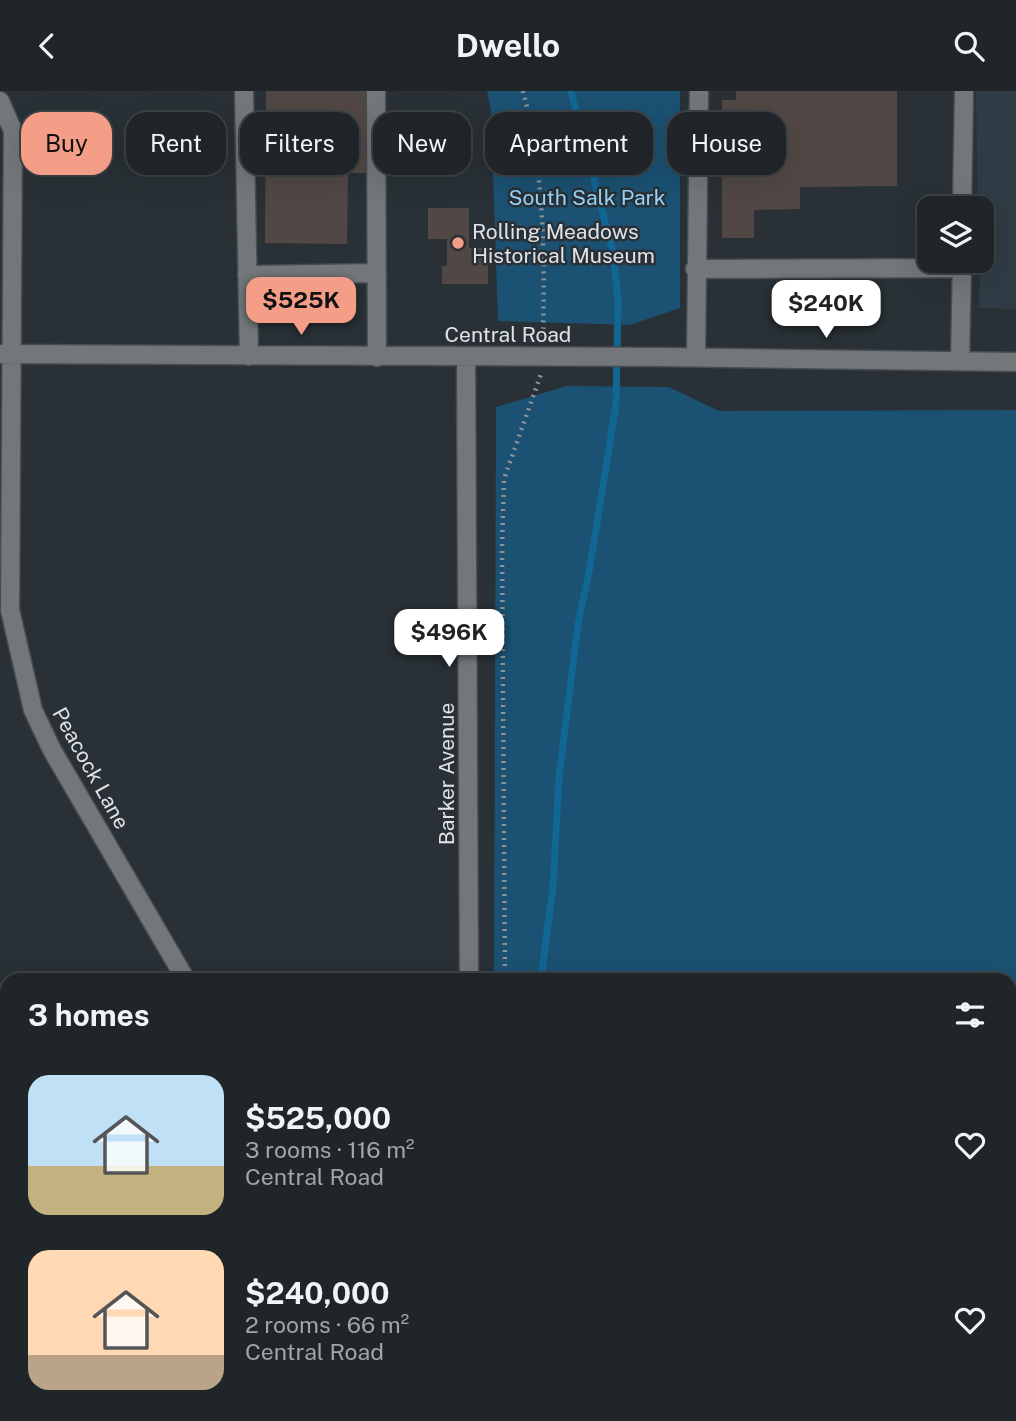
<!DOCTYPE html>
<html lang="en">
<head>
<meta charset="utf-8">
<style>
	body { margin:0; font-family:"Public Sans",sans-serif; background:#272d30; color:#f1f3f6; height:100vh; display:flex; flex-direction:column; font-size:26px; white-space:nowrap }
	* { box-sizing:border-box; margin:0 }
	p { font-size:23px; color:#a1a5a8 }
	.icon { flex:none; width:38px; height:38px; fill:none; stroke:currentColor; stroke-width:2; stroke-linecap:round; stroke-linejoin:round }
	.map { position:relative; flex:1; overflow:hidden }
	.side { position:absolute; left:0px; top:882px; width:1017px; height:448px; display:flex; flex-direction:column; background:#1f2528; border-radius:21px 21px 0 0; box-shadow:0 7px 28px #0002,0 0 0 2px #3c4245 }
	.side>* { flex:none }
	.guide { position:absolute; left:21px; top:21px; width:975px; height:63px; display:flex; gap:14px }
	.fabs { position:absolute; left:917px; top:105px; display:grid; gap:14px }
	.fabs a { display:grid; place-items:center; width:77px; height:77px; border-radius:14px; background:#1f2528; box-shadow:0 7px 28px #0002,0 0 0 2px #3c4245; font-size:35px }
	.price { position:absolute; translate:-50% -60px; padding:0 16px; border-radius:14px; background:#fff; color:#222; font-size:23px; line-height:46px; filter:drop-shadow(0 2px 4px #0008) }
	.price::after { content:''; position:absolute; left:50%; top:42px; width:21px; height:16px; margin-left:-10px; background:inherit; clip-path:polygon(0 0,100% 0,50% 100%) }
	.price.on { background:#f49e88; color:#111 }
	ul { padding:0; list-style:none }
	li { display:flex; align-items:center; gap:21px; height:175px; padding:0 28px }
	li span { display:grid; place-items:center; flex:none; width:196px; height:140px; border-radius:21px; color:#555 }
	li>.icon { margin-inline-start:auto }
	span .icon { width:84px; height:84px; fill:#fffc; stroke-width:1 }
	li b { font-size:30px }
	h2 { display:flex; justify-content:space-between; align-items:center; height:84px; padding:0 28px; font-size:30px }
	.chip { padding:0 24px; border-radius:21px; background:#1f2528; box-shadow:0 7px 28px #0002,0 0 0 2px #3c4245; font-size:24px; line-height:63px }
	.chip.on { background:#f49e88; color:#111 }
	header { display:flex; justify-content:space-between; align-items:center; height:91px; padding:0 28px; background:#1f2528; font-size:32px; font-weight:700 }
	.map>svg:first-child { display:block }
	.built { fill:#2f3c45 }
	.green { fill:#1b5172 }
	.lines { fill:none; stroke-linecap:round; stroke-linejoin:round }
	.stream { stroke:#126694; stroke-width:7 }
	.building { fill:#514845 }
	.minor-casing { stroke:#464d52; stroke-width:21 }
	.path { stroke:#8d9397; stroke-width:4.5; stroke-dasharray:2 5; stroke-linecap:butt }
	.minor { stroke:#73777a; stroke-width:18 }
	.poi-dot { fill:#f49e88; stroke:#293136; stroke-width:2.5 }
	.labels { text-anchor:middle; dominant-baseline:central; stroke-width:5; stroke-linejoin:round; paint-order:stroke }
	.park-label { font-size:21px; fill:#9ad3fa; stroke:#293136 }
	.poi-label { font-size:21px; fill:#dfe3e7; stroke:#293136; text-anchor:start }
	.street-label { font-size:21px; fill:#dfe3e7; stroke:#293136 }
</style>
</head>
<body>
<header><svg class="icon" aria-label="back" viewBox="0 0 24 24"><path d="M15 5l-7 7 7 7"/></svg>Dwello<svg class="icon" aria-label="search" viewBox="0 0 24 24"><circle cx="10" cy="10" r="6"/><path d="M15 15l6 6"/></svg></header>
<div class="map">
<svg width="1016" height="1330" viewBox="0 0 1016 1330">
	<rect width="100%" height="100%" fill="#293136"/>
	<!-- built -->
	<path class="built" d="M976,0H1016V218L979,217L982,117H978Z"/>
	<!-- green -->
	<path class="green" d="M487,0H680V217L630,234L498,230L491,20Z
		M567,295L669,296L719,320L1016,319V1330H498V1323H1010V889H494L496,316Z"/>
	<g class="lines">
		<!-- stream -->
		<path class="stream" d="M541,889L553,795L559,686L578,533L590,476L616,313L618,209L613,161L571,0
			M0,1000L7,1008
			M303,1323L315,1330
			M664,1323L669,1330"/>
	</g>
	<!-- building -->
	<path class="building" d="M266,0H370L369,82H348L347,153L265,152Z
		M736,0H897V95L800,96V118L754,119V147H722V9H736Z
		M428,117H469V157H488V193H442V175H447V148H428Z"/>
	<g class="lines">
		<!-- minor casing -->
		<g class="minor-casing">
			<path id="minor" d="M244,0L249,265
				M376,0L377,266
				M0,10L13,40L10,519L33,619L52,659L186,889
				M962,117L964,0
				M695,178L961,177
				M247,184L377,182
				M0,263L663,266L1016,271
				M466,266L469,889
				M696,266L699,0
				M960,270L962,170
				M472,1323V1330"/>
		</g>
		<!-- path -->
		<path class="path" d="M523,0C544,80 545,164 543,246
			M505,889L502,456L504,388L541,283
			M871,1323L1016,1326
			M500,1330V1323"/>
		<!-- minor -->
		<use href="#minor" class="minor"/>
	</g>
	<!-- markers -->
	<circle class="poi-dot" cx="458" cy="152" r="7"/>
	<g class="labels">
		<!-- park labels -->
		<g class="park-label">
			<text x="587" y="106">South Salk Park</text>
		</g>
		<!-- poi labels -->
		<g class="poi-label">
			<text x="472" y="140">Rolling Meadows<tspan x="472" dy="24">Historical Museum</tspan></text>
		</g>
		<!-- street labels -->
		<g class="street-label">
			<text x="508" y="243">Central Road</text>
			<text transform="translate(91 677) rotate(61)">Peacock Lane</text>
			<text transform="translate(446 683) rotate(-90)">Barker Avenue</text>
		</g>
	</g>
</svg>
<div class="fabs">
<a><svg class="icon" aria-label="layers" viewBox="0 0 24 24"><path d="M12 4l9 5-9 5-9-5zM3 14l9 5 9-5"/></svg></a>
</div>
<b class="price on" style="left:301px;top:246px">$525K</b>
<b class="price" style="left:826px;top:249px">$240K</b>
<b class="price" style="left:449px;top:578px">$496K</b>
<div class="guide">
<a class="chip on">Buy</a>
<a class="chip">Rent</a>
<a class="chip">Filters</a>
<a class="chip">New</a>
<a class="chip">Apartment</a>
<a class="chip">House</a>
</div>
<section class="side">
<h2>3 homes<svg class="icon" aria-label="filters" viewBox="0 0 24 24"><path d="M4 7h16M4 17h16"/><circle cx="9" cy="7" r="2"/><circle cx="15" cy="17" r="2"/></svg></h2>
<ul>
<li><span style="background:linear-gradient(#bfe0f5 65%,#c2b280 0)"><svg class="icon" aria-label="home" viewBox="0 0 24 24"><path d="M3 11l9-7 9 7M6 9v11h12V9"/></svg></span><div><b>$525,000</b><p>3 rooms · 116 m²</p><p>Central Road</p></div><svg class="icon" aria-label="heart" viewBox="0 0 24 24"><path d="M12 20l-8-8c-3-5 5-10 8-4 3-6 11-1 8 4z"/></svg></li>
<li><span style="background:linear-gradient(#ffd9b3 75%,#b9a48a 0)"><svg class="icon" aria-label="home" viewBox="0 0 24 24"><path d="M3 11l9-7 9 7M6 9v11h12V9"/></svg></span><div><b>$240,000</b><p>2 rooms · 66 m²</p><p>Central Road</p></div><svg class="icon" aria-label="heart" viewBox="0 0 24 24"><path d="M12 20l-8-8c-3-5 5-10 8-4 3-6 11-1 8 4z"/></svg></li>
</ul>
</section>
</div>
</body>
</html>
